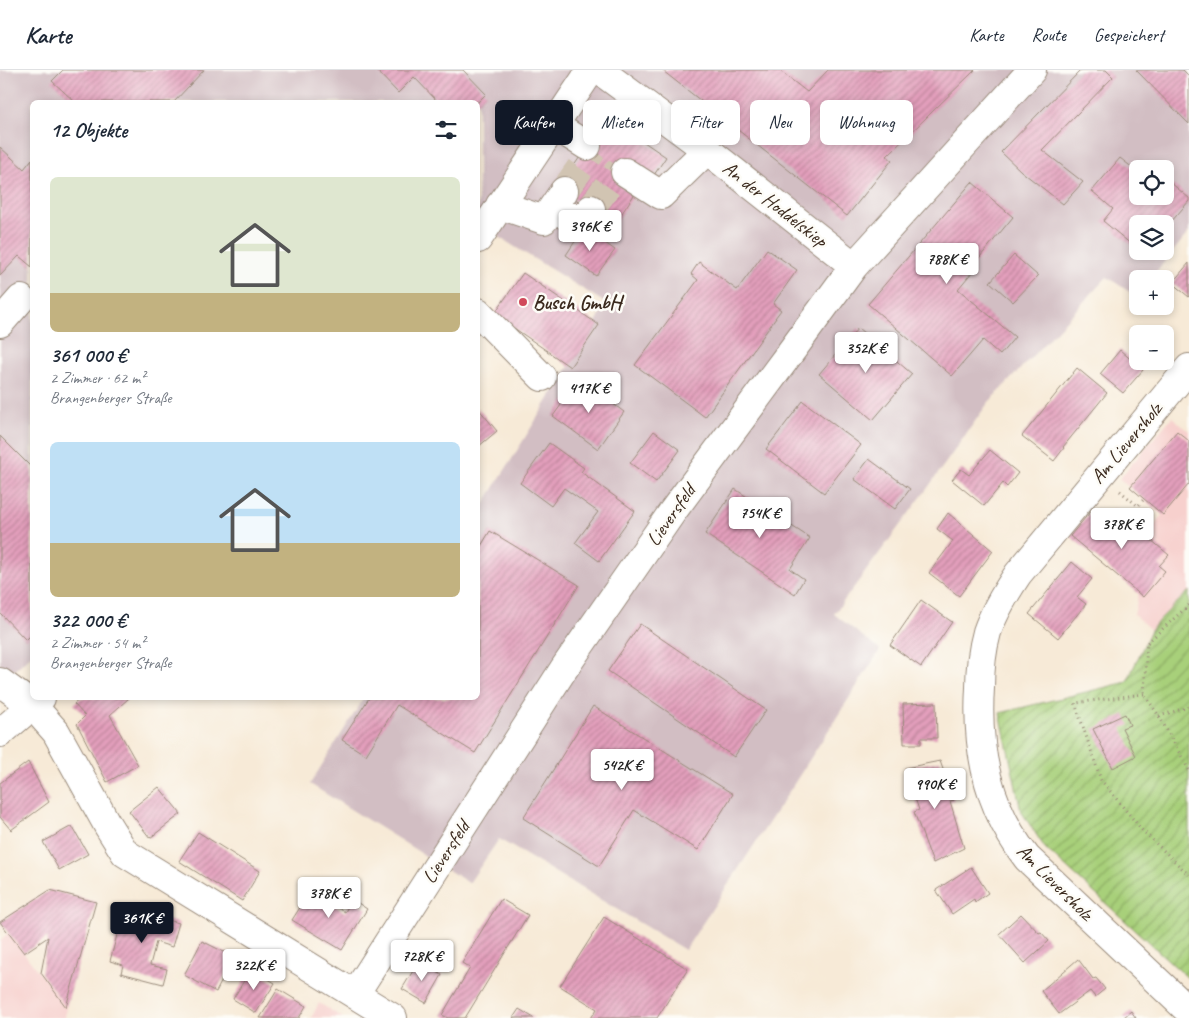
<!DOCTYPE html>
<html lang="de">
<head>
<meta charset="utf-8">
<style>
	body { margin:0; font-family:Caveat,sans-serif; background:#f6f6f7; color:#1f2937; height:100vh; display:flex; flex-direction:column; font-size:19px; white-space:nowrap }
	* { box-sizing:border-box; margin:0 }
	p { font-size:16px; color:#747a83 }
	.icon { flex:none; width:28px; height:28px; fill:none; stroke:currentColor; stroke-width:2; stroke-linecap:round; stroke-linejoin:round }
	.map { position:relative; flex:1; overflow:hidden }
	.panel { position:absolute; left:30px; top:30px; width:450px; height:600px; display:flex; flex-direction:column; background:#fff; border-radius:8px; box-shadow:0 2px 8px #0003 }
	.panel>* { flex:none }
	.top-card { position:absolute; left:495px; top:30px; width:475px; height:45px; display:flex; gap:10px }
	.tools { position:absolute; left:1129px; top:90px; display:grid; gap:10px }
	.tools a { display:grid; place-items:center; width:45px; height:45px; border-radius:8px; background:#fff; box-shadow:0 2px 8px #0003; font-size:25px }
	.price { position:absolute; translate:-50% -42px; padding:0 11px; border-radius:5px; background:#fff; color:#222; font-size:16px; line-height:32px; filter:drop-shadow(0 1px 2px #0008) }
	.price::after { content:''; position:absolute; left:50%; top:30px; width:15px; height:11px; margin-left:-8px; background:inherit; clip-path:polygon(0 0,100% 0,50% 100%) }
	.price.current { background:#111827; color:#fff }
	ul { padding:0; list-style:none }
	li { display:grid; align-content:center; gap:10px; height:265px; padding:0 20px }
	li span { display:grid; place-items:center; height:155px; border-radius:8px; color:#555 }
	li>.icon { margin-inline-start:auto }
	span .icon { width:90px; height:90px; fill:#fffc; stroke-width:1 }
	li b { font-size:21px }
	h2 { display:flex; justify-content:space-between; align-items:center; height:60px; padding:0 20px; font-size:21px }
	.pill { padding:0 18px; border-radius:8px; background:#fff; box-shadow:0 2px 8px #0003; font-size:18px; line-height:45px }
	.pill.current { background:#111827; color:#fff }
	header { display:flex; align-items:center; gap:30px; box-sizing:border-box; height:70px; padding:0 25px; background:#fff; border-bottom:1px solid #e0e1e3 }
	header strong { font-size:24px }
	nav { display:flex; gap:28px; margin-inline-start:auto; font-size:18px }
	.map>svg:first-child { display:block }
	.built { fill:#f7d0cd }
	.industrial { fill:#d2bec3; fill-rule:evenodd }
	.garden { fill:url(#garden-furrows); stroke:#727d4c }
	.building { fill:url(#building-hatch) }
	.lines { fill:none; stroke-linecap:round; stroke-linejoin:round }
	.minor-tunnel { stroke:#d1c4b2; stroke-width:28; stroke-dasharray:28 14; stroke-linecap:butt }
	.minor-casing { stroke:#998a7a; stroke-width:30 }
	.major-casing { stroke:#998a7a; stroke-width:30 }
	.path { stroke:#998a7a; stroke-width:3; stroke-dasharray:1 4; stroke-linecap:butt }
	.minor { stroke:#fff; stroke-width:28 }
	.major { stroke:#fff; stroke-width:28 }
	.poi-dot { fill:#d1495b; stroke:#fdfcf7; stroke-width:2 }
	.labels { text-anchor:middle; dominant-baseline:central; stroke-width:5; stroke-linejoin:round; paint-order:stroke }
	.street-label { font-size:20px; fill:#3b2a1e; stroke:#fdfcf7 }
	.poi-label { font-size:20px; font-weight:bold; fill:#3b2a1e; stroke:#fdfcf7; text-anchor:start }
</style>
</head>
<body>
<header>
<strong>Karte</strong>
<nav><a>Karte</a><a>Route</a><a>Gespeichert</a></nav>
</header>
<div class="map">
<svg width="1189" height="948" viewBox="0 0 1189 948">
	<defs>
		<pattern id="garden-furrows" width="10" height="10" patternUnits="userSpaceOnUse" patternTransform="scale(1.25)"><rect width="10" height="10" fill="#a8d07a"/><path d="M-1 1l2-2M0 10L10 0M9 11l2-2" fill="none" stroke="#8aa963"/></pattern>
		<pattern id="building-hatch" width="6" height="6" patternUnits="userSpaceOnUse" patternTransform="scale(1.25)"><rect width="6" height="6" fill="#e39fbc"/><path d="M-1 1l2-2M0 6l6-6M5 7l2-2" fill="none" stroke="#b98298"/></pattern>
	</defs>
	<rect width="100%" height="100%" fill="#fdfcf7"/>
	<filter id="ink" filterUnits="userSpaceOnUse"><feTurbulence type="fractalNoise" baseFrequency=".02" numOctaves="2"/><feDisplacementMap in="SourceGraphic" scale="10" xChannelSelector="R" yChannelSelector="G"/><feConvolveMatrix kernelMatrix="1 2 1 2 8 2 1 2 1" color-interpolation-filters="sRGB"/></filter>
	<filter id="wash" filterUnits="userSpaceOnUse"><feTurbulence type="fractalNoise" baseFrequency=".0096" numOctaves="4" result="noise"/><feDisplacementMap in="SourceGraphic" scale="20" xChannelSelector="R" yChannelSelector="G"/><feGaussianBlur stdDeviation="1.12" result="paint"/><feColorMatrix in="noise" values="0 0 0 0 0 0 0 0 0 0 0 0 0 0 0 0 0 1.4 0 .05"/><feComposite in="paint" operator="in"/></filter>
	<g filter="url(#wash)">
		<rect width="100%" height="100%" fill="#f7ead7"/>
		<!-- built -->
		<path class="built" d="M1172,347L1189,361V521L1160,549L1151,560L1134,545L1139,523L1144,526L1165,501L1159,496L1169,485L1146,465L1163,445L1119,409Z
			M8,863L66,937L65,948H0V872Z
			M319,933L343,948H311Z"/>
		<!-- industrial -->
		<path class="industrial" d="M0,0H1189V162L1150,209H1138L1137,224L1136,226L1107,207L988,333L927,419L834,544L880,580L783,731L685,880L499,769L469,813L310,714L364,628H478V444L607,234L478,154V32H32V584L0,614ZM1138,99H1165V126H1138ZM1138,154H1165V181H1138Z"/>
		<!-- garden -->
		<path class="garden" d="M1189,521V909L1045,778L1021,741L1000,643L1127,612L1151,560L1160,549Z"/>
		<g id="blocks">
			<!-- building -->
			<path class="building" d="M63,0H204L174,32H75L52,11Z
				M376,0H463L486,24L478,32H438L414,7L398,23Z
				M664,0H779L807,22L828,0H975L887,86L892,90L847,146L663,1Z
				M1081,0H1106L1113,7L1042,80L1083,112L1063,134L1021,101L1001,82Z
				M1136,0H1183L1189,6V54Z
				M609,48L666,87L654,105L633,90L617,114L634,125L614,155L559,118L598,60L600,61Z
				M0,77L24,99L32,89V197L19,186L0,206Z
				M1120,88L1138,102V126H1165V108L1189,128V131L1165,159V154H1138V180L1103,151L1113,139L1092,121Z
				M972,112L1013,147L970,199L973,201L958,219L1015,267L1000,285L983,270L952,306L868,234Z
				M584,158L615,180L596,206L566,185Z
				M767,179L797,200L773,234L781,240L775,248H776L705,347L635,295L698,210L691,204L699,192L737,220Z
				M1014,185L1038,206L1013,232L990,212Z
				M1189,193V227L1172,213Z
				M523,203L599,255L570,297L494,244Z
				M858,258L912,304L873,350L819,304Z
				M1120,280L1143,300L1123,323L1100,304Z
				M1077,298L1107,323L1063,377L1064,378L1054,391L1022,366Z
				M580,309L624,342L598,379L553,346Z
				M803,331L861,375L824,423L766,379Z
				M478,338L497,361L478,377Z
				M654,361L680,380L656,412L630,393Z
				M1177,361L1189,371V414L1163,445L1130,417Z
				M0,366L32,398V564L26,570L0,543Z
				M549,373L584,398L581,402L635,441L599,491L575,473L598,442L564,418L551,436L520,413Z
				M990,380L1018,403L1007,417L1003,413L984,436L952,410L961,399L969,405Z
				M869,389L910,419L895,439L854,409Z
				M735,419L810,468L790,499L804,509L795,524L705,464Z
				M1114,439L1169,485L1159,496L1165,501L1143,527L1070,466L1091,441L1103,451Z
				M948,443L993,481L959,526L929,503L953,471L937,459Z
				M490,461L579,515L475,683L397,635L366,685L342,670L369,628H478V481Z
				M1072,492L1092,509L1077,527L1086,534L1058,568L1029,544Z
				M921,530L952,552L921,597L890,575Z
				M640,554L766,640L734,687L608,601Z
				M81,628H129L110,645L138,695L107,712L77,654L85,646L74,634Z
				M936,633L937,668H921V674H904L903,634Z
				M593,636L733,724L698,780L634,740L599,796L523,748Z
				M1125,644L1130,655L1122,658L1136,686L1113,698L1093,659Z
				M940,691L954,730L950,731L964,778L933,793L914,742L919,740L905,698Z
				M28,692L49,732L11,760L0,747V713Z
				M159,717L181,744L150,768L129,741Z
				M72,756L88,784L59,800L43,772Z
				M198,762L260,801L242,831L179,791Z
				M971,797L988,823L975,832L974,829L952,844L936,820Z
				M313,817L325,824L323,829L345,842L352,829L367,839L342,880L292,850Z
				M50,820L96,832L66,937L41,903L48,867L24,883L0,852Z
				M501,829L528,845L465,948H448L442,945L470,898L462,893Z
				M124,839L179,853L172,877L156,872L150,895L167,899L163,914L121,903L123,895L110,891Z
				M1021,844L1039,863L1041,862L1049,871L1025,893L999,864Z
				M604,847L688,899L657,948H591L597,939L560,916Z
				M202,871L234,887L216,922L184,905Z
				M1078,889L1093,909L1096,908L1105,919L1095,927L1090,921L1059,944L1041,921Z
				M419,891L442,905L426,933L402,919Z
				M251,899L275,913L256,943L233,929Z
				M278,919L306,936L299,948H260Z
				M519,939L534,948H513Z
				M1131,941L1136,948H1123Z"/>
		</g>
	</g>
	<g filter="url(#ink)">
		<use href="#blocks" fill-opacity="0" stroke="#998a7a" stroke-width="1"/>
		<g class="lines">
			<!-- minor-tunnel -->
			<path class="minor-tunnel" d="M564,121L593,80
				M591,139L620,98"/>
			<!-- minor casing -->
			<g class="minor-casing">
				<path id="minor" d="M599,0L707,80L854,196
					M554,55L587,76
					M625,102L661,125L707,80
					M500,135L544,150L564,121
					M568,147H586L591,139
					M478,242L542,307
					M0,253L21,229
					M1189,298L1018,504C1006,522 994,541 987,562C982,580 980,600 980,618C976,681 988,738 1027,788L1189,941
					M0,612L33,636L56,662L108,756L125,783L393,948
					M355,924L563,600L673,441L787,287L854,196L1032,0"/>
			</g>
			<!-- major casing -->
			<g class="major-casing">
				<path id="major" d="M478,169L591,0
					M0,663L41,628"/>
			</g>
			<!-- path -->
			<path class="path" d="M1120,421L1138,436L1144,429
				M1189,535L1147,573L1144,624L1159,646L1189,700
				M1144,624L1075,633L1101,710L1142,760L1189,805
				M1159,646L1189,637"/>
			<!-- minor -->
			<use href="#minor" class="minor"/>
			<!-- major -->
			<use href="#major" class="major"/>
		</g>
	</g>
	<!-- markers -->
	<circle class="poi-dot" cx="523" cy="232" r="5"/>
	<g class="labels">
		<!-- street labels -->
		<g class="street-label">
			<text transform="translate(775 134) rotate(38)">An der Hoddelskiep</text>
			<text transform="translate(1126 373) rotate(-50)">Am Lieversholz</text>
			<text transform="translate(671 445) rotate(-55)">Lieversfeld</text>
			<text transform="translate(446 782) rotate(-57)">Lieversfeld</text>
			<text transform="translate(1055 812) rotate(45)">Am Lieversholz</text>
		</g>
		<!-- poi labels -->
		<g class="poi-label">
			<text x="533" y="232">Busch GmbH</text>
		</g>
	</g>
</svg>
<div class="tools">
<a><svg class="icon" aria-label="locate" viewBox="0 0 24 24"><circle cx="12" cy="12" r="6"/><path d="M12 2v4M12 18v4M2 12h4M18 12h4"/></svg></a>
<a><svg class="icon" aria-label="layers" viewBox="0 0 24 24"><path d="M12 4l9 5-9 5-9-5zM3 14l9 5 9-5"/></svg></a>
<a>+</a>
<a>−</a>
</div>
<b class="price" style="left:590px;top:182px">396K €</b>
<b class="price" style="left:947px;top:215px">788K €</b>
<b class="price" style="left:866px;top:304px">352K €</b>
<b class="price" style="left:589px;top:344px">417K €</b>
<b class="price" style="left:760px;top:469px">754K €</b>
<b class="price" style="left:1122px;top:480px">378K €</b>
<b class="price" style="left:622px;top:721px">542K €</b>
<b class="price" style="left:935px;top:740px">990K €</b>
<b class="price" style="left:329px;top:849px">378K €</b>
<b class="price current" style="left:142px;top:874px">361K €</b>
<b class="price" style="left:422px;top:912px">728K €</b>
<b class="price" style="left:254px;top:921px">322K €</b>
<div class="top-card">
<a class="pill current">Kaufen</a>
<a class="pill">Mieten</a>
<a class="pill">Filter</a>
<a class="pill">Neu</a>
<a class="pill">Wohnung</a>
</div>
<section class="panel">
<h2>12 Objekte<svg class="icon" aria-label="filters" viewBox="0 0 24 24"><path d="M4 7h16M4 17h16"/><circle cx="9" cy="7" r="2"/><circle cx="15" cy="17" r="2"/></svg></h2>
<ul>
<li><span style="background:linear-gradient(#dfe7d0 75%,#c2b280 0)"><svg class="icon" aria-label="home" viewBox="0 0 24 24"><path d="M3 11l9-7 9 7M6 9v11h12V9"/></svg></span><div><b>361 000 €</b><p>2 Zimmer · 62 m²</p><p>Brangenberger Straße</p></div></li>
<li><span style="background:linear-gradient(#bfe0f5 65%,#c2b280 0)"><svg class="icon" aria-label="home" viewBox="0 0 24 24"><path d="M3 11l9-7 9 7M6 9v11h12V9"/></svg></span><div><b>322 000 €</b><p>2 Zimmer · 54 m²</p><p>Brangenberger Straße</p></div></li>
</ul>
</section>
</div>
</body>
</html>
